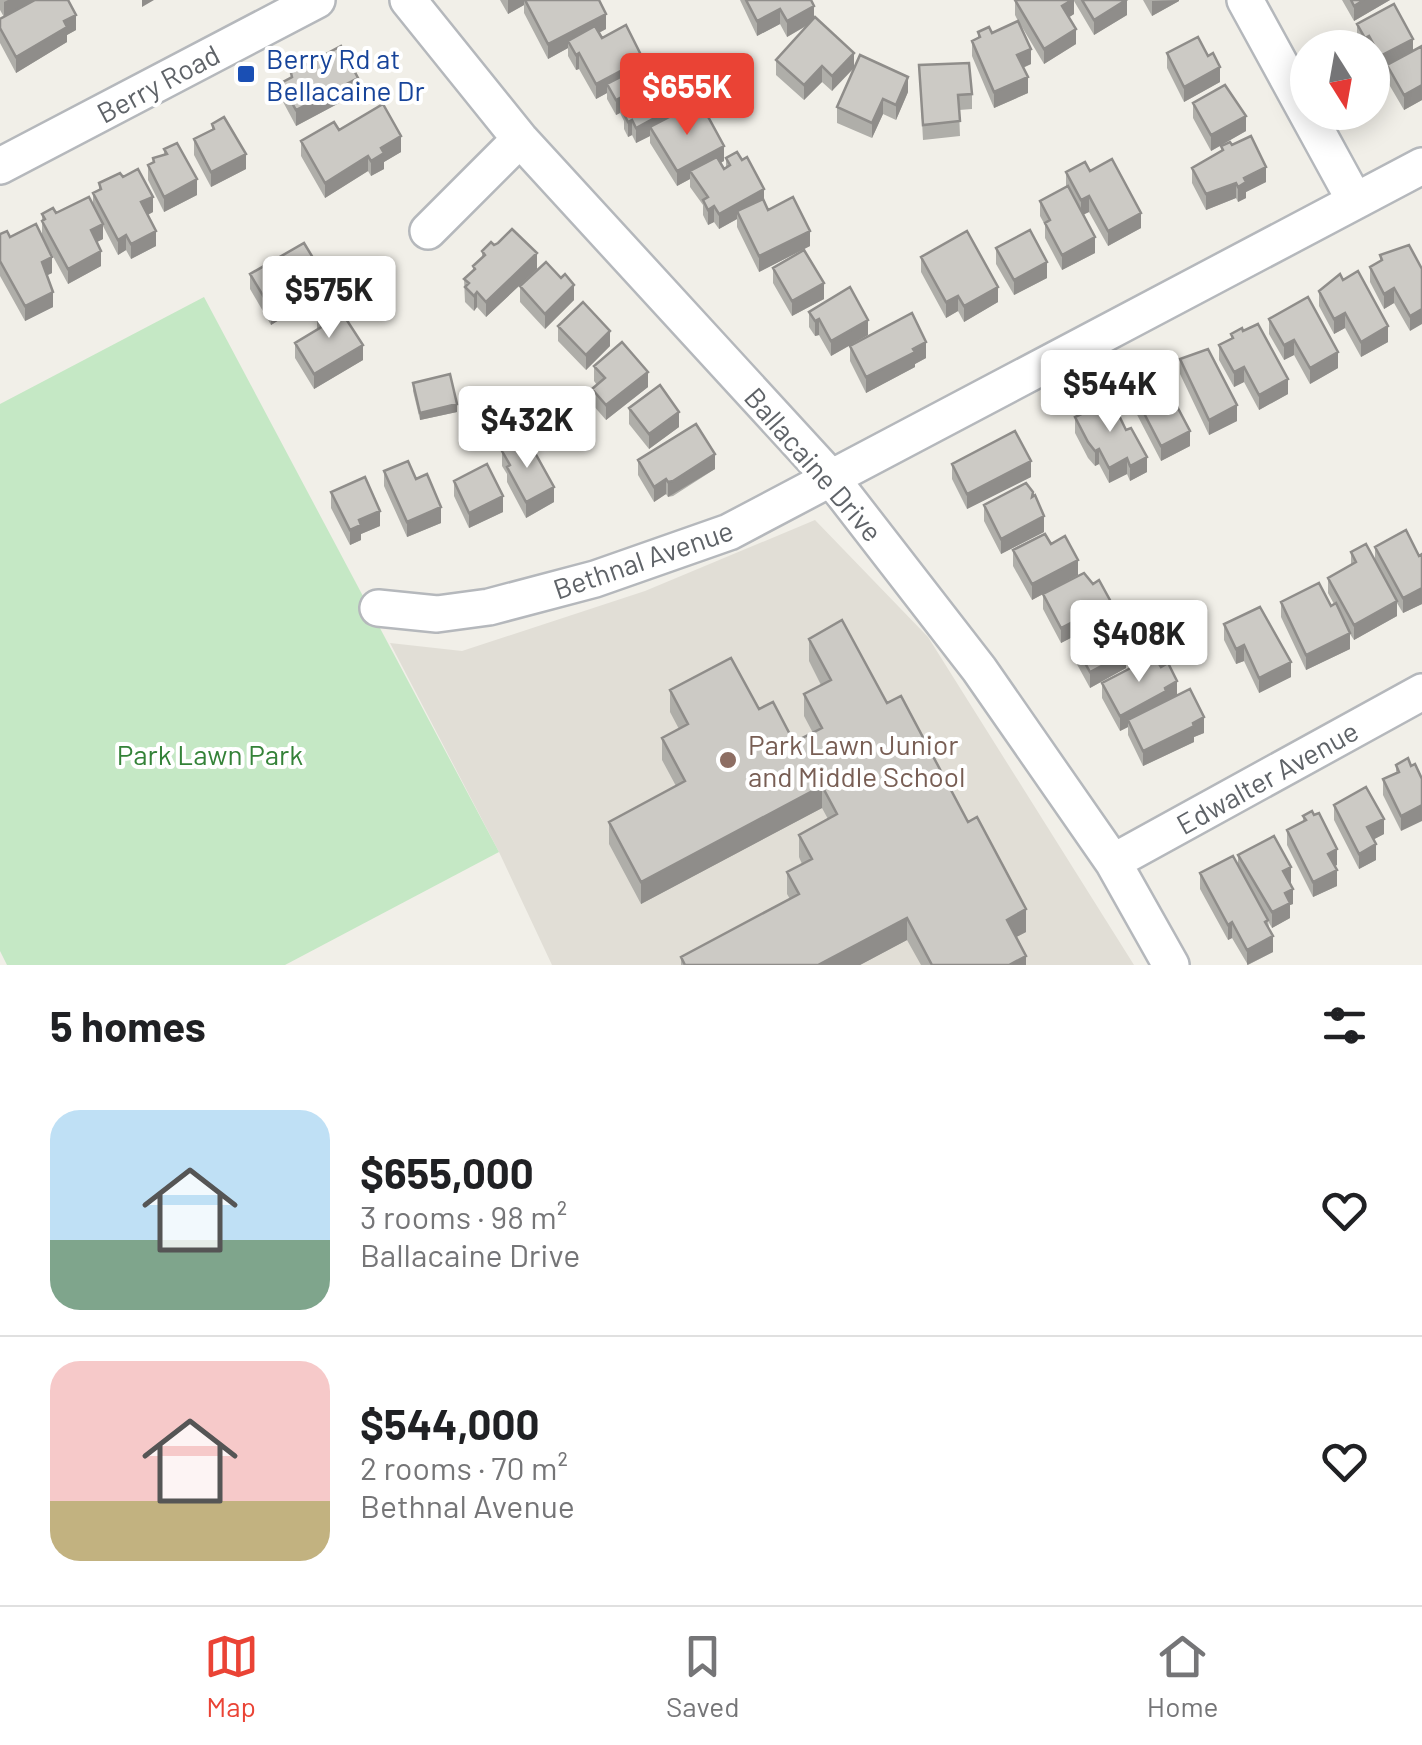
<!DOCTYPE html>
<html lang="en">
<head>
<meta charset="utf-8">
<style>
	body { margin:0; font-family:Barlow,sans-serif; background:#f6f6f6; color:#202124; height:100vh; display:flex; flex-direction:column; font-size:38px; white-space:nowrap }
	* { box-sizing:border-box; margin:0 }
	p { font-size:32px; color:#757577 }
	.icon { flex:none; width:55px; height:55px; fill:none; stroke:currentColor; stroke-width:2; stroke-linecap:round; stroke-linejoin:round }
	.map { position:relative; height:965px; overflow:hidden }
	.drawer { display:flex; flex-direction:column; background:#fff; flex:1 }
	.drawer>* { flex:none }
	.needle { width:65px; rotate:169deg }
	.fabs { position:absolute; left:1290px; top:30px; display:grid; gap:20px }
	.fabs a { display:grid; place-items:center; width:100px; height:100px; border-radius:50%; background:#fff; box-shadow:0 5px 25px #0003; font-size:50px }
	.price { position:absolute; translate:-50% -85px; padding:0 22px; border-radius:10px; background:#fff; color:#222; font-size:32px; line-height:65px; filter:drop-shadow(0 2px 5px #0008) }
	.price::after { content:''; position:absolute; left:50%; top:60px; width:30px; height:22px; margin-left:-15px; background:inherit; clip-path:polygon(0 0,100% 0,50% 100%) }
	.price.on { background:#ea4335; color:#fff }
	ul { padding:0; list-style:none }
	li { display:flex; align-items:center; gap:30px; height:250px; padding:0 50px }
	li+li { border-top:2px solid #e0e0e0 }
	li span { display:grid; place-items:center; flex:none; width:280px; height:200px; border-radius:30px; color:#555 }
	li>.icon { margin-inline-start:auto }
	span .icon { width:120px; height:120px; fill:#fffc; stroke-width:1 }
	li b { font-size:42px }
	h2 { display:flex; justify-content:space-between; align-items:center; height:120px; padding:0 50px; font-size:42px }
	.menu { display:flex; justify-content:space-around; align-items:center; height:140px; border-top:2px solid #e0e0e0; background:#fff; font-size:28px; color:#757577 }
	.menu a { display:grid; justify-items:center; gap:5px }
	.menu .on { color:#ea4335 }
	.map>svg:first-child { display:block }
	.education { fill:#e1ded6 }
	.green { fill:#c5e8c5 }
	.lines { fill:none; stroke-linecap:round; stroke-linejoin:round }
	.minor-casing { stroke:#b5b8bc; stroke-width:40 }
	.minor { stroke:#fff; stroke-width:35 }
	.wall { fill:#afaea9 }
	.shaded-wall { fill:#8f8d8a }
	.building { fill:#cccac5; stroke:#8f8d8a; stroke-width:2.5 }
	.transit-dot { fill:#1a4fb4; stroke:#fff; stroke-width:4 }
	.education-dot { fill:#8d6e63; stroke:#fff; stroke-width:4 }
	.labels { text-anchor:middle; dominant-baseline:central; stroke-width:8; stroke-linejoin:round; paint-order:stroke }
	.transit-label { font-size:28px; fill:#164399; stroke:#fff; text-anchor:start }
	.street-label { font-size:28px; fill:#5f6368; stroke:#fff }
	.education-label { font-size:28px; fill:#785e54; stroke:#fff; text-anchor:start }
	.park-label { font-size:28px; fill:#348238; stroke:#fff }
</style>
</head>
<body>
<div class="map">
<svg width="1422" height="965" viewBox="0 0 1422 965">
	<rect width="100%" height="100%" fill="#f1efe8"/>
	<!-- education -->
	<path class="education" d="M815,520L928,637L1134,965H552L499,852L390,643L462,651L645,591Z"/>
	<!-- green -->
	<path class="green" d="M204,297L499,852L285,965H7L0,951V404Z"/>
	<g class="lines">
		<!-- minor casing -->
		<g class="minor-casing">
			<path id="minor" d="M408,0L520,139L831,478L979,669L1113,862L1171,965
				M1245,0L1355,201
				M0,166L317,0
				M428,231L520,139
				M378,608L437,614L489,607L595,579L729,532L1422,166
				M1113,862L1422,692"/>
		</g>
		<!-- minor -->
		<use href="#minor" class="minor"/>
	</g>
	<!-- wall -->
	<path class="wall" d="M0,0H34L76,30L67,35V42L16,73L0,43V19L4,17L0,10Z
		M500,0H599L606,29L599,33L602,38L643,74L640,76L643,81L684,118L681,119L684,125L688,123V114L724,161L720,163L724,169L726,168V158L764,202L768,210L810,246L759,272L737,227V219L719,229L714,222L708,225L703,215V205L690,187V179L677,186L650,143V136L636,143L632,135L628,137L624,129V121L620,113L616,115L607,99V93L596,99L579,69L576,70L568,56V48L548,59L524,13V5L508,14Z
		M740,0H811L814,18L854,53L832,91L822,82L804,100L776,75V60L808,25L787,37L780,24L757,36Z
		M1015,0H1127V15L1094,35L1074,1V14L1069,17L1076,44L1044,64L1019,22L1031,64L1023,68L1028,93L994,108L972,56V41L978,38V32L992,33L1018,21L1015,15Z
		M1143,0H1179V1L1152,16Z
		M1342,0H1390L1354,21Z
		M1357,24L1413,51L1422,46V100L1404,110L1387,81V68L1380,72L1372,58V48H1361L1357,40Z
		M1167,53L1220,82L1184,102L1167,68Z
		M919,65L972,94V109L959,110L960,136L923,140Z
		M291,73L358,93L296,126L281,98V83L291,78Z
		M908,92L896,120L883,114L872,138L837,123V107Z
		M1193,103L1246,131L1211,151L1193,118Z
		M212,124L246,169L211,187L194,155V139L212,130Z
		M339,130L401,152L384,162V169L371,176L368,171L325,198L301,156V141Z
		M1232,145L1266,182L1246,192V198L1238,202L1236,198L1206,210L1192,183V168L1221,151V146Z
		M164,149L197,195L164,212L148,180V165L153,162V158L164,155Z
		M1066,172L1141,228L1108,246L1089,212L1083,214L1095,253L1062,270L1045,238V225L1040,216V201L1066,188Z
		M123,177L153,212L148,215L156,246L131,259L126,250L118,255L103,226V239L97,242L101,266L68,284L42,236V214L56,213L93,206V193L99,190V183Z
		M0,234L52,273L47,275L53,307L25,321L0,276Z
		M494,245L537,269L486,317L477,307L474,311L465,302L464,279L473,271V266L482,258V251Z
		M996,248L1047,278L1014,295L996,264Z
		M1380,255L1422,269L1410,331L1394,303L1384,309L1370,282V267L1380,261Z
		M921,257L998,302L964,322L958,311L946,318L921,272Z
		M773,268L824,299L792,316L773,283Z
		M250,274L324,292L271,325L250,289Z
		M1343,280L1388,342L1361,357L1345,328L1334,334L1319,306V291Z
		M520,286L574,300L545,329L520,302Z
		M809,312L868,335L831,356L819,335L815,336L809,327Z
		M317,317L363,360L314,389L295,358V343L317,330Z
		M1269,319L1338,368L1310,384L1294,355L1284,360L1269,334Z
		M558,326L610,346L586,370L558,341Z
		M1231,334L1288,394L1259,410L1244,382L1234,387L1219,360V345L1231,339Z
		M850,346L926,358L915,364V367L866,393L850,361Z
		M1180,359L1237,421L1209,435L1180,374Z
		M594,366L648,387L606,420L592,404V389L597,385L594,381Z
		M413,383L457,412L420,420L413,391Z
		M1132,390L1190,446L1161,461L1132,405Z
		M1097,403L1147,472L1130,481L1127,474L1109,483L1099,464L1095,466L1088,458L1075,433V417L1097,407Z
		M629,408L679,427L649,449L629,424Z
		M502,451L554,502L526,518L507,482V474L502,466Z
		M638,460L715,469L673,496L668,497L666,494L654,502L638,475Z
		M952,464L1031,477L967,509L952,479Z
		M384,471L416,479L441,523L407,537L384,486Z
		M454,481L503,512L469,528L454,496Z
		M331,492L380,526L361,534V540L350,545L331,508Z
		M1033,496L1044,532L1001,554L984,521V505Z
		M1051,544L1078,575L1032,600L1013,566V550Z
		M1375,547L1419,556L1422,554V604L1403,613L1397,603V616L1354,640L1350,634V649L1306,670L1281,617V602L1331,606L1334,604L1328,593V578L1351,565V552L1375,561Z
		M1043,594L1111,617L1061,643L1043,609Z
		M1224,624L1291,677L1259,693L1244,661L1236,664L1224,640Z
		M809,639L887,703L1026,932L1016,937L1026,965H921L907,940L860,965H681V957L790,899L787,894V872L802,864L799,857V835L828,819L822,808L641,904L609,844V822L676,786L662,760V738L679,729L670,712V690L759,709L794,742L813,733L804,716V694L821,685L809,661Z
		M1073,641L1136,655L1126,661V668L1090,688L1073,657Z
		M1102,683L1177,696L1204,733L1194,737V742L1143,766L1128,735V727L1120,731L1102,698Z
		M1408,758L1401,831L1383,795V779L1396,773V765Z
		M1334,805L1384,834L1374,839L1376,860L1359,869L1334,820Z
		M1303,816L1337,865L1335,866L1337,886L1313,897L1287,845V830L1303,821Z
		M1238,855L1291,883L1293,904L1290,905V918L1272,928L1268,921L1273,952L1248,965L1232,938L1228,940L1200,889V873L1238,865Z"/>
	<!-- shaded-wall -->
	<path class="shaded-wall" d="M8,0H34L4,17V2Z
		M142,0H154L142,7Z
		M508,0H524V5L508,14Z
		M1072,0H1074V14L1062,22V6Z
		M1127,0V15L1094,35V20Z
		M1179,0V1L1152,16V1Z
		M1364,0H1390L1354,21V6Z
		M814,6V21L787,37V21Z
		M780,9V24L757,36V21Z
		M606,14V29L571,47L568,41V48L548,59V44Z
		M76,15V30L67,35V42L16,73V57L64,21Z
		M1076,29V44L1044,64V49Z
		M1369,36V48H1365V38Z
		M1413,39V54L1380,72V56Z
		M1031,49V64L1017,70V55Z
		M579,53V69L576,70V55Z
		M854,53V68L832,91V76Z
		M643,59V74L611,91L607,84V93L596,99V84Z
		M822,66V82L804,100V85Z
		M1220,67V82L1184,102V87Z
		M908,77V92L896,120V105Z
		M1028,77V93L994,108V92Z
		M358,78V93L296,126V110Z
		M1422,85V100L1404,110V95Z
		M620,98V113L616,115V100Z
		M883,99V114L872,138V123Z
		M684,102V118L654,134L650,127V136L636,143V128Z
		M1246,116V131L1211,151V135Z
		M632,120V135L628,137V122Z
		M401,136V152L384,162V169L371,176V161L381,148Z
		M724,146V161L694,177L690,171V179L677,186V171Z
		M246,154V169L211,187V172Z
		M368,156V171L325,198V183Z
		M1266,167V182L1246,192V198L1238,202V187L1244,178Z
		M197,179V195L164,212V197Z
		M1236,183V198L1206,210V194Z
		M764,189V205L737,211V219L719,229V214Z
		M1089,196V212L1081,216V200Z
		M153,197V212L141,218V202Z
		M714,206V222L708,225V210Z
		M1141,213V228L1108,246V231Z
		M103,224V239L91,245V230Z
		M156,231V246L131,259V244Z
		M810,231V246L759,272V256Z
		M126,235V250L118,255V240Z
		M1095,237V253L1062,270V255Z
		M101,251V266L68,284V269Z
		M537,253V269L486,317V302Z
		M52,257V273L42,278V262Z
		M1047,262V278L1014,295V280Z
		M324,276V292L271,325V309Z
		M824,283V299L792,316V301Z
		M574,285V300L545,329V314Z
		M998,287V302L964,322V306Z
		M1394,288V303L1384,309V294Z
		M53,292V307L25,321V306Z
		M477,292V307L474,311V296Z
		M958,296V311L946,318V302Z
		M1422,309V324L1410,331V316Z
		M1345,313V328L1334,334V319Z
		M819,319V335L815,336V321Z
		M868,320V335L831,356V341Z
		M1388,326V342L1361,357V342Z
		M610,331V346L586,370V355Z
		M1294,340V355L1284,360V345Z
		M926,342V358L915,364V367L866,393V377Z
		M363,345V360L314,389V374Z
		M1338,352V368L1310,384V368Z
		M1244,367V382L1234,387V372Z
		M648,372V387L606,420V405Z
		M1288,379V394L1259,410V395Z
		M457,404V412L420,420V413Z
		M1237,405V421L1209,435V420Z
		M679,412V427L649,449V434Z
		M1190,431V446L1161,461V446Z
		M1099,449V464L1095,466V451Z
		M715,454V469L668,497V482Z
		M1147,457V472L1130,481V466Z
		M1127,458V474L1109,483V468Z
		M1031,461V477L967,509V494Z
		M666,479V494L654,502V487Z
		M554,487V502L526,518V502Z
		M503,496V512L469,528V513Z
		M441,507V523L407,537V522Z
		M380,511V526L361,534V540L350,545V530L359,520Z
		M1044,516V532L1001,554V539Z
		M1078,560V575L1032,600V584Z
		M1422,588V604L1403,613V598Z
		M1397,601V616L1354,640V625Z
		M1111,602V617L1061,643V628Z
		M1350,633V649L1306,670V655Z
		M1136,640V655L1126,661V668L1090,688V672L1122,647Z
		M1244,645V661L1236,664V649Z
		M1291,662V677L1259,693V678Z
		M1177,681V697L1128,720V727L1120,731V716Z
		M1204,717V733L1194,737V742L1143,766V751Z
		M822,786V808L641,904V882Z
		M1422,805V821L1401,831V816Z
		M1384,819V834L1367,843V827Z
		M1376,844V860L1359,869V854Z
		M1337,849V865L1328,869V854Z
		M1291,867V883L1283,886V871Z
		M1337,870V886L1313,897V882Z
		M1293,889V904L1290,905V918L1272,928V912L1285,893Z
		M1026,909V932L1007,942V920Z
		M907,918V940L860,965H818Z
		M1232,922V938L1228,940V925Z
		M1273,936V952L1247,965V950Z
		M1026,956V965H1009Z"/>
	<!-- building -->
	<path class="building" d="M35,0H68L76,15L64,21L67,27L16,57L0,28V19Z
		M525,0H599L606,14L548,44Z
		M746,0H811L814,6L787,21L780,9L757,21Z
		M1015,0H1072L1062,6L1076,29L1044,49Z
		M1082,0H1126L1094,20Z
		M1351,0H1364L1354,6Z
		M1394,4L1413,39L1380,56L1369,36L1365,38L1357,24Z
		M815,17L854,53L832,76L822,66L804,85L776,60Z
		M1018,21L1031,49L1017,55L1028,77L994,92L972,41L980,37L978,32L989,27L992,33Z
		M626,25L643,59L596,84L579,53L576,55L568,41L595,26L602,38Z
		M1198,37L1208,56L1213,53L1220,67L1184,87L1167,53Z
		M341,46L358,78L296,110L281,83L292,77L291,73Z
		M1422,46V85L1404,95L1387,65Z
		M860,55L908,77L896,105L883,99L872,123L837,107Z
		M969,63L972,94L958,95L960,121L923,125L919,65Z
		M666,68L684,102L636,128L632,120L628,122L624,114L628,112L620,98L616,100L607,84L636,69L643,81Z
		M1225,85L1246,116L1211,135L1193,103Z
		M383,104L401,136L381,148L384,153L371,161L368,156L325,183L301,141L334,122L339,130Z
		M698,108L702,115L706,113L724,146L677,171L650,127L677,113L684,125L692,121L688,114Z
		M224,117L246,154L211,172L194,139L214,129L212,124Z
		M1251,136L1266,167L1244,178L1246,182L1238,187L1236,183L1206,194L1192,168L1223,150L1221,146L1230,142L1232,145Z
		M177,143L197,179L164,197L148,165L154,162L153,158L167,154L164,149Z
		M737,152L742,160L747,157L764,189L719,214L714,206L708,210L703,200L708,197L690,171L717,157L724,169L730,165L726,158Z
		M1112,159L1141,213L1108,231L1089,196L1081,200L1066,172L1085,162L1090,171Z
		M138,169L153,197L141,202L156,231L131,244L126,235L118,240L93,193L101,189L99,183L120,173L123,177Z
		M1068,186L1095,237L1062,255L1045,223L1050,220L1040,201Z
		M89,197L103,224L91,230L101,251L68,269L42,221L45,219L42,214L53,208L56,213Z
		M793,197L810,231L759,256L737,211L763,199L768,210Z
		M36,224L52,257L42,262L53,292L25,306L0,261V234L7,231L10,237Z
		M512,229L537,253L486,302L477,292L474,296L465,287L469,283L464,279L475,269L473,266L485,255L482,251L491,242L494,245L498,243Z
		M1030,230L1047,262L1014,280L996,248Z
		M967,231L998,287L964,306L958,296L946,302L921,257Z
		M304,243L324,276L271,309L250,274Z
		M1409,245L1422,269V309L1410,316L1394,288L1384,294L1370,267L1382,260L1380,255Z
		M804,250L824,283L792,301L773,268Z
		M546,262L561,278L565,274L574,285L545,314L520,286Z
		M1358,271L1388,326L1361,342L1345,313L1334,319L1319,291L1340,274L1343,280Z
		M850,287L868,320L831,341L819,319L815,321L809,312Z
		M1308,297L1338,352L1310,368L1294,340L1284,345L1269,319Z
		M583,302L610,331L586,355L558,326Z
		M337,305L363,345L314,374L295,343L323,326L317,317Z
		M912,313L926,342L913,349L915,352L866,377L850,346Z
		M1258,324L1288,379L1259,395L1244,367L1234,372L1219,345L1233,338L1231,334L1242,328L1243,331Z
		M622,342L648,372L606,405L592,389L605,378L594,366Z
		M1208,349L1237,405L1209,420L1180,359Z
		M450,374L457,404L420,413L413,383Z
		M1160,374L1190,431L1161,446L1132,390Z
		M660,385L679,412L649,434L629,408Z
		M1111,399L1126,430L1131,428L1147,457L1130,466L1127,458L1109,468L1099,449L1095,451L1088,442L1075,417L1098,406L1097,403Z
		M696,424L715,454L673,481L668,482L666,479L654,487L638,460Z
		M1015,431L1031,461L967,494L952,464Z
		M524,439L531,453L534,451L554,487L526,502L507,467L510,465L502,451Z
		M408,461L416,479L427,474L441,507L407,522L384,471Z
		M487,464L503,496L469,513L454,481Z
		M365,477L380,511L359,520L361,525L350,530L331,492Z
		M1026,483L1033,492L1032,497L1035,495L1044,516L1001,539L984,505Z
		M1406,530L1419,556L1422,554V588L1403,598L1375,547Z
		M1045,534L1051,544L1065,536L1078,560L1032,584L1013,550Z
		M1366,544L1397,601L1354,625L1328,578L1356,562L1351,552Z
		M1084,573L1093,584L1099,580L1111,602L1061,628L1043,594Z
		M1319,583L1331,606L1336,603L1350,633L1306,655L1281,602Z
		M1260,607L1291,662L1259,678L1244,645L1236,649L1224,624Z
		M1124,618L1136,640L1122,647L1126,653L1090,672L1073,641L1109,622L1111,625Z
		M842,620L887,703L901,696L968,822L977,817L1026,909L1007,920L1026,956L1009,965H932L907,918L818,965H685L681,957L799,894L787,872L812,859L799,835L837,814L822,786L641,882L609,822L685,781L662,738L688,724L670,690L731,658L759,709L773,702L794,742L822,728L804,694L831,680L809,639Z
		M1150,658L1151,661L1156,659L1161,667L1168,663L1177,681L1165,688L1166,691L1120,716L1102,683Z
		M1190,689L1204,717L1193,723L1194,726L1143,751L1128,720Z
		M1408,758L1411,766L1415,764L1422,779V805L1401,816L1383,779L1399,772L1396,765Z
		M1366,787L1384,819L1367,827L1376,844L1359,854L1334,805Z
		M1312,811L1314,815L1319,813L1337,849L1328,854L1337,870L1313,882L1287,830L1306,820L1303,816Z
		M1274,836L1291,867L1283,871L1293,889L1285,893L1290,903L1272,912L1238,855Z
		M1233,856L1268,920L1265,922L1273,936L1247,950L1232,922L1228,925L1200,873Z"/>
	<!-- markers -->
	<rect class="transit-dot" x="236" y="64" width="20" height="20" rx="5"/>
	<circle class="education-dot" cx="728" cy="760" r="10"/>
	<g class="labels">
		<!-- transit labels -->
		<g class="transit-label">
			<text x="266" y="58">Berry Rd at<tspan x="266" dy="32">Bellacaine Dr</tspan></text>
		</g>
		<!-- street labels -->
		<g class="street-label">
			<text transform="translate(158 83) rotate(-28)">Berry Road</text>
			<text transform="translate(814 464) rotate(49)">Ballacaine Drive</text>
			<text transform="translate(643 559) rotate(-19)">Bethnal Avenue</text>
			<text transform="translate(1267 777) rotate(-29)">Edwalter Avenue</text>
		</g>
		<!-- education labels -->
		<g class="education-label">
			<text x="748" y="744">Park Lawn Junior<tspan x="748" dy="32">and Middle School</tspan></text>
		</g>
		<!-- park labels -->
		<g class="park-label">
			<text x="210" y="754">Park Lawn Park</text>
		</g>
	</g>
</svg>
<div class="fabs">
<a><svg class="needle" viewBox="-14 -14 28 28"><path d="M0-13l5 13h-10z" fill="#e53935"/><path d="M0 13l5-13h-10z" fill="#757577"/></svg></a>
</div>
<b class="price on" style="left:687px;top:138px">$655K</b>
<b class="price" style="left:329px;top:341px">$575K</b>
<b class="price" style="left:1110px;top:435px">$544K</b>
<b class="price" style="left:527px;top:471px">$432K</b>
<b class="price" style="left:1139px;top:685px">$408K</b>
</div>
<section class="drawer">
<h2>5 homes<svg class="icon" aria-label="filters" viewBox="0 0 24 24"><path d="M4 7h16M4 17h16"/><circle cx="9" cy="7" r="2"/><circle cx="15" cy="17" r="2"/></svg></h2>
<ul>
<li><span style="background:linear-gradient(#bfe0f5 65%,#7fa58c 0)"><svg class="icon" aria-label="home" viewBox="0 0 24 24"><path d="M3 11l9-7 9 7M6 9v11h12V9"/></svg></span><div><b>$655,000</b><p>3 rooms · 98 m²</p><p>Ballacaine Drive</p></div><svg class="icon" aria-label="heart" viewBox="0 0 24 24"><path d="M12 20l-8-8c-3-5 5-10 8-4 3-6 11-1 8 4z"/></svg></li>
<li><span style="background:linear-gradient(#f6c9c9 70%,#c2b280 0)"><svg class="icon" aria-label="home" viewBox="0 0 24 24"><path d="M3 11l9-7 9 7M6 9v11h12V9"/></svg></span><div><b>$544,000</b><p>2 rooms · 70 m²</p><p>Bethnal Avenue</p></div><svg class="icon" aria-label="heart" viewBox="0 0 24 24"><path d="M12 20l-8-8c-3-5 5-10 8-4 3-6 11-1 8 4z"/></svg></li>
</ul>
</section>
<nav class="menu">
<a class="on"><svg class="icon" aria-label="map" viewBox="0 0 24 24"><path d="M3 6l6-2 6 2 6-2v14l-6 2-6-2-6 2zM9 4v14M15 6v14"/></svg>Map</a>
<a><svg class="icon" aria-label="saved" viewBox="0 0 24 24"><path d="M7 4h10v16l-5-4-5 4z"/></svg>Saved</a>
<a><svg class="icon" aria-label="home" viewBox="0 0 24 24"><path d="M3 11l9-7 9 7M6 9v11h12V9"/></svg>Home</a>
</nav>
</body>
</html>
